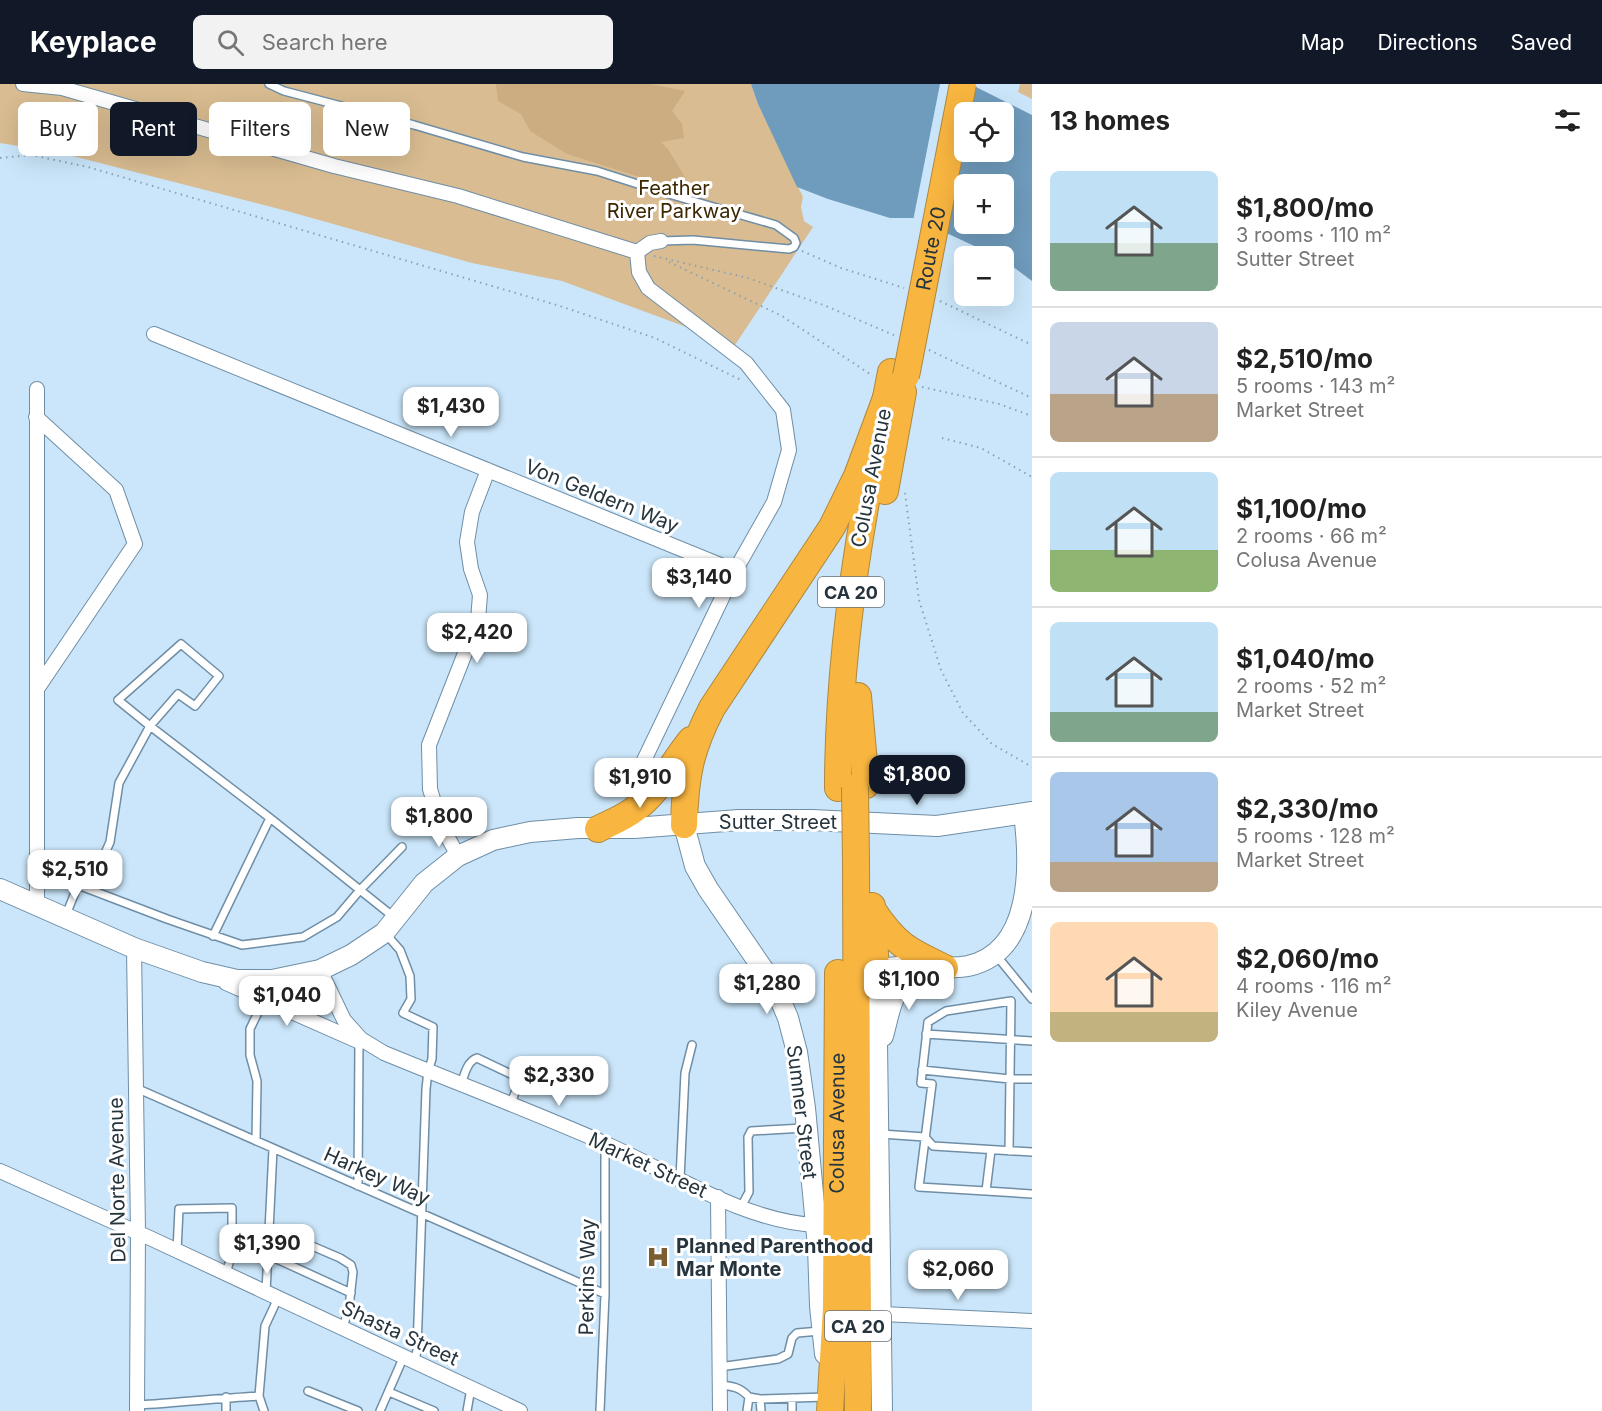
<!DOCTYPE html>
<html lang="en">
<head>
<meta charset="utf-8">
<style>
	body { margin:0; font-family:Inter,sans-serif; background:#f2f2f2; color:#222; height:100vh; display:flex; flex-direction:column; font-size:22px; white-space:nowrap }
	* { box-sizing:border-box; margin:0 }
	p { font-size:20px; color:#767676 }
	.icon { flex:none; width:33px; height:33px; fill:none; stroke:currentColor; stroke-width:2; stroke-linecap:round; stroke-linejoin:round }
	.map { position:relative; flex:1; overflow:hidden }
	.drawer { display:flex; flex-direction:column; background:#fff; width:570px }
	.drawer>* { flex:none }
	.guide { position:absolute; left:18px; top:18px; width:570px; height:54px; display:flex; gap:12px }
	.buttons { position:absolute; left:954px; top:18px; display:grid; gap:12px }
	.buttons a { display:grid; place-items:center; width:60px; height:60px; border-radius:9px; background:#fff; box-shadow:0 6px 24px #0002; font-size:30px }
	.price { position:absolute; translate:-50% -51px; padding:0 14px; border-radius:12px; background:#fff; color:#222; font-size:20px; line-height:39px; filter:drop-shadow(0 2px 3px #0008) }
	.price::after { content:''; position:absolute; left:50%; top:36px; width:18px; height:14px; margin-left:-9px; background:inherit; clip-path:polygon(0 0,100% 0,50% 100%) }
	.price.selected { background:#111827; color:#fff }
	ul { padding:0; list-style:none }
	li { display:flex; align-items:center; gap:18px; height:150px; padding:0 18px }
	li+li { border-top:2px solid #e0e0e0 }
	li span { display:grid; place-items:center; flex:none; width:168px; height:120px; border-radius:9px; color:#555 }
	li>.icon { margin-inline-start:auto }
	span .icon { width:72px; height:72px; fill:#fffc; stroke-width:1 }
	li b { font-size:26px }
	h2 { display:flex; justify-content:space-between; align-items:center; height:72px; padding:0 18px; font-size:26px }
	.pill { padding:0 21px; border-radius:9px; background:#fff; box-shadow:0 6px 24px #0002; font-size:21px; line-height:54px }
	.pill.selected { background:#111827; color:#fff }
	header { display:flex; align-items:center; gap:36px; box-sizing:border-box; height:84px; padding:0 30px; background:#111827; color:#fff }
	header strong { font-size:28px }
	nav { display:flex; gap:33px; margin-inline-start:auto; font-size:21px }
	.search { width:420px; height:54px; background:#f2f2f2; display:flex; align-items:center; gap:15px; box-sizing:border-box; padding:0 21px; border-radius:9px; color:#767676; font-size:22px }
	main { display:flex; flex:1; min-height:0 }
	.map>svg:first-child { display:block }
	.green { fill:#d9bc91 }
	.forest { fill:#cbad81 }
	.water { fill:#6f9bbc; fill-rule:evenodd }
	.pier { fill:#cbe6fa }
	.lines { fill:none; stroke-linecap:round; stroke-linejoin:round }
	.lane-casing { stroke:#6f8ea6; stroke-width:10 }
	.street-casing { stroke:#6f8ea6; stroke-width:16 }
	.secondary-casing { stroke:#6f8ea6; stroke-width:22 }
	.highway-casing { stroke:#ae883f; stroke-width:28 }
	.path { stroke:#8ba1b1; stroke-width:2; stroke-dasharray:1.5 4.5; stroke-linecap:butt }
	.lane { stroke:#fff; stroke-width:7 }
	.street { stroke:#fff; stroke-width:14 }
	.secondary { stroke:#fff; stroke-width:20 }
	.highway { stroke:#f8b540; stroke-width:26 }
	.highway-bridge-casing { stroke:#ae883f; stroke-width:28; stroke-linecap:butt }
	.highway-bridge { stroke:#f8b540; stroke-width:26 }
	.labels { text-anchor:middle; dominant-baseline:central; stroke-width:6; stroke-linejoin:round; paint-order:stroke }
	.shield { fill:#fff; stroke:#677177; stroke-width:1.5 }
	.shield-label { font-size:18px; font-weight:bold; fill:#26343d }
	.park-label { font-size:20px; fill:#3b2701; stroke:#fff }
	.street-label { font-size:20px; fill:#26343d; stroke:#fff }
	.poi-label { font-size:20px; font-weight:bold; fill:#26343d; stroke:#fff; text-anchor:start }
</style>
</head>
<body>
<header>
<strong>Keyplace</strong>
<div class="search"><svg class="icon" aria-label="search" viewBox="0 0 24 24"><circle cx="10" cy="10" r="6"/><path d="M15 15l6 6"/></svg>Search here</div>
<nav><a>Map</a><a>Directions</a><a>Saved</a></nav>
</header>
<main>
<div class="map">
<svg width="1032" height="1327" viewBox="0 0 1032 1327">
	<rect width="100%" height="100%" fill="#cbe6fa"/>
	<!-- green -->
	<path class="green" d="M0,0H751L758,20L803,113L801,123L804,137L813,143L735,261L562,197L472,179L287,127L61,69L0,59Z
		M1020,0H1032V15L1018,8Z"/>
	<!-- forest -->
	<path class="forest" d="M496,0H650L685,7L672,27L682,40L684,54L661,58L668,65L685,93L679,100L668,102L567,70L530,47L521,30L498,17Z"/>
	<!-- water -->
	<path class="water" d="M751,0H970L1032,31V197L1004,176V172H996L914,134H890L828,115L797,103L758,20ZM964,28H1004V68H964ZM964,100H1004V140H964Z"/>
	<!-- pier -->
	<path class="pier" d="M940,0H970L941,150L913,137Z"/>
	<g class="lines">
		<!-- lane casing -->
		<g class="lane-casing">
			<path id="lane" d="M269,0L284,7L414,41L523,73L597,87L672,111L776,141L794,154L796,159L794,163L789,165L693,156L661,157
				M181,560L219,592L195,622L178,610L150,642L118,616Z
				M89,805L110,758L119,699L150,642L270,734L395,834
				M66,831L78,801L167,835L242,861L303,853L337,833L360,806L402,763
				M385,849L400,866L410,892L411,915L403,929L433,943L432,975L428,987L426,1005L417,1266L415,1277
				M213,852L270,734
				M996,871L1032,915
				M926,950L1032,957
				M922,986L1010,995H1032
				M461,1001C464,992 467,977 477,974L515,992C520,1001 514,1011 510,1021
				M136,1004L605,1210
				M881,1050L925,1053L933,1062L1032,1068
				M256,1057L257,997L250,971V945L264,916
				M991,1066L986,1107L919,1103L932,1000L921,999L928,938L946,927L1011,917L1009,1067
				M680,1095L685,989L692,961
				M358,1102L359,957
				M986,1107L1032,1110
				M741,1123L749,1108L748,1053L751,1047L804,1044
				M270,1144L340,1174L351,1181L353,1188L349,1223L343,1244
				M177,1167L179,1125L232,1124V1170L226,1189
				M268,1171L351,1209
				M266,1208L273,1065
				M719,1283L778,1275L788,1270L792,1254L797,1249L820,1247
				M720,1301C732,1302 740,1303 749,1313L760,1315L826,1313
				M308,1307L358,1327
				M389,1308L434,1327
				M226,1313V1327
				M760,1315L761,1327
				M137,1321C178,1319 218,1314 259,1312
				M264,1327L259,1312L265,1242L278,1214
				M380,1327L404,1272
				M467,1327L471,1304
				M600,1327L605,1210V1059
				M747,1327L749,1313
				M792,1327V1314"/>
		</g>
		<!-- street casing -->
		<g class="street-casing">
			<path id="street" d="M23,0L62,4L334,82L458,112L637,168
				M637,168L650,159L661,157
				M154,250L735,487
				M37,305V821
				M36,333L116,406L135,460L37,605
				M635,695L735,487L774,418L789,366L783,326L746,279L648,204L639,188L637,168
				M458,772L440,739L430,705L429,661L478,536L480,511L471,485L467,458L472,428L488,386
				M134,864L138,1148L137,1327
				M320,886L344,936L361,955L384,969C457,999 531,1027 604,1059C671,1088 742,1137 815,1141
				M226,899L360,958
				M0,1087L152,1155L520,1327
				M718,1113L720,1327
				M882,1230L1032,1237"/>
		</g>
		<!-- secondary casing -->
		<g class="secondary-casing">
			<path id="secondary" d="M684,741L695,782L708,805L774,901L788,934L797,968L805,1024L818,1163L820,1222L825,1270
				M0,805L134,864L202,888L237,896H272L320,886L351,871L384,849L424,799L458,772L493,756L530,748L578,744H634L739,736H812L937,742L1032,728
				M883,952C893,916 890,899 931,888
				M882,1327L876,885C890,884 904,882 917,882C934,883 951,885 968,882C1032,868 1031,784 1024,730"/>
		</g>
		<!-- highway casing -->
		<g class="highway-casing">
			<g id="highway">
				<path d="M883,329L891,288"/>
				<path d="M885,407L903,308"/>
				<path d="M858,612L866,701"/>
				<path d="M838,704C838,595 852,488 873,380"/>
				<path d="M684,741C685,694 690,666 712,624L832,443L857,392L886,314"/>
				<path d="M598,745C610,739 624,734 635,725C659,708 672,679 691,656"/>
				<path d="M856,777L858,1327"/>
				<path d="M872,822L876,885"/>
				<path d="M872,825C896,861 907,866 945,884"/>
				<path id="s1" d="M830,1327L836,1224L838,889"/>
			</g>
		</g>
		<!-- path -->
		<path class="path" d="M0,74L31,71L88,83L560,222L655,254L741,296
			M802,167L841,184L904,204
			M654,172L748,194L826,222L896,252
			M669,178L782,232L873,292
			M940,217L1032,261
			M929,266L1032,314
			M922,303L999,320L1032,332
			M942,354L981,364L1032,393
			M905,409L919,516L941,586L963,629L992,660L1032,683"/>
		<!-- lane -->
		<use href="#lane" class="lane"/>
		<!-- street -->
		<use href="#street" class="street"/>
		<!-- secondary -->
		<use href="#secondary" class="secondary"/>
		<!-- highway -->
		<use href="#highway" class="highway"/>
		<!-- highway-bridge casing -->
		<g class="highway-bridge-casing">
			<g id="highway-bridge">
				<path id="s2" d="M906,292L963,0"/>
				<path d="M855,703L856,777"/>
			</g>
		</g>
		<!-- highway-bridge -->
		<use href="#highway-bridge" class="highway-bridge"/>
	</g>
	<!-- icons -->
	<defs>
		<g id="hospital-bare" transform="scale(1.8)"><path d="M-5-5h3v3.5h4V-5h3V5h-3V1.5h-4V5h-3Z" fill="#7a5e31" stroke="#fff" stroke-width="2.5" paint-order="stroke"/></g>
	</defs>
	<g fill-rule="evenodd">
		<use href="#hospital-bare" x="658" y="1173"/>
	</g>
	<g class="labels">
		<!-- shield labels -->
		<g class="shield">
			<rect x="818" y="493" width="66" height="30" rx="4.5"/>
			<rect x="825" y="1227" width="66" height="30" rx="4.5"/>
		</g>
		<g class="shield-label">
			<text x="851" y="508">CA 20</text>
			<text x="858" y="1242">CA 20</text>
		</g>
		<!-- park labels -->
		<g class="park-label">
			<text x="674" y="104">Feather<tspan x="674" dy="23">River Parkway</tspan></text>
		</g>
		<!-- street labels -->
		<g class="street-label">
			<text stroke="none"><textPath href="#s2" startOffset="130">Route 20</textPath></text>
			<text transform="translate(871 394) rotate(-79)">Colusa Avenue</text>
			<text transform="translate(602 412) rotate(22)">Von Geldern Way</text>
			<text x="778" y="738">Sutter Street</text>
			<text transform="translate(802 1028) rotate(83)">Sumner Street</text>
			<text stroke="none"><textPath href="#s1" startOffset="288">Colusa Avenue</textPath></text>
			<text transform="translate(648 1081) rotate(25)">Market Street</text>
			<text transform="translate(377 1092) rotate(24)">Harkey Way</text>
			<text transform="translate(117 1096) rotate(-91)">Del Norte Avenue</text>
			<text transform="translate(587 1193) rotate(-89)">Perkins Way</text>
			<text transform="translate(400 1249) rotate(25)">Shasta Street</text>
		</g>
		<!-- poi labels -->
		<g class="poi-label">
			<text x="676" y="1162">Planned Parenthood<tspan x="676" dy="23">Mar Monte</tspan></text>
		</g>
	</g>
</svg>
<div class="buttons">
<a><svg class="icon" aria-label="locate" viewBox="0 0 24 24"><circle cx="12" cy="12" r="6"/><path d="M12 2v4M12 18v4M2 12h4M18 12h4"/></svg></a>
<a>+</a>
<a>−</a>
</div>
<b class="price" style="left:451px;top:354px">$1,430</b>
<b class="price" style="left:699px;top:525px">$3,140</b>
<b class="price" style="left:477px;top:580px">$2,420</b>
<b class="price selected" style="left:917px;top:722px">$1,800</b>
<b class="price" style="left:640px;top:725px">$1,910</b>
<b class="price" style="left:439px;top:764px">$1,800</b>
<b class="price" style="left:75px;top:817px">$2,510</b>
<b class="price" style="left:909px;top:927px">$1,100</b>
<b class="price" style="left:767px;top:931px">$1,280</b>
<b class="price" style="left:287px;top:943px">$1,040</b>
<b class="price" style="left:559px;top:1023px">$2,330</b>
<b class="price" style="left:267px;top:1191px">$1,390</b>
<b class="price" style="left:958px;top:1217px">$2,060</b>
<div class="guide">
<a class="pill">Buy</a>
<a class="pill selected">Rent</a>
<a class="pill">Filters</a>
<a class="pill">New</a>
</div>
</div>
<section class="drawer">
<h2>13 homes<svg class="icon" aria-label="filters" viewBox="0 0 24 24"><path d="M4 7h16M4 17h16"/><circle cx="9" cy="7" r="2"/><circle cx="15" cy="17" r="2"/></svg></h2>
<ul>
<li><span style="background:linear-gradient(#bfe0f5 60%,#7fa58c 0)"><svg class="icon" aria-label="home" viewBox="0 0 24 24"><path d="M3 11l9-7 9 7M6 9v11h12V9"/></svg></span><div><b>$1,800/mo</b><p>3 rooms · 110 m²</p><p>Sutter Street</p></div></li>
<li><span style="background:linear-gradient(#c9d6e8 60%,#b9a48a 0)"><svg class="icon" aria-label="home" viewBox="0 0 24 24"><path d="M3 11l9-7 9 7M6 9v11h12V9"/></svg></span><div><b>$2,510/mo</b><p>5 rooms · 143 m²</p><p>Market Street</p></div></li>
<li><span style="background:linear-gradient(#bfe0f5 65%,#8fb573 0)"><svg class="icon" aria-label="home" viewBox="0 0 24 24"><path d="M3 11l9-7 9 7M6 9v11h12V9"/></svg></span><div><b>$1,100/mo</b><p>2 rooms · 66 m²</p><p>Colusa Avenue</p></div></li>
<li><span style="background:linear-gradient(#bfe0f5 75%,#7fa58c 0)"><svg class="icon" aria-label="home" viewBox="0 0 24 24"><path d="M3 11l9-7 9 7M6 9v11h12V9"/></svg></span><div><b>$1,040/mo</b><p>2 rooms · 52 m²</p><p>Market Street</p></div></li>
<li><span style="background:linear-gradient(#a9c7e8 75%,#b9a48a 0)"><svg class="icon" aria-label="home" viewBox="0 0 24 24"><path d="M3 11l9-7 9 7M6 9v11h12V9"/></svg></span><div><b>$2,330/mo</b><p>5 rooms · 128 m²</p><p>Market Street</p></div></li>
<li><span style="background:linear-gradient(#ffd9b3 75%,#c2b280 0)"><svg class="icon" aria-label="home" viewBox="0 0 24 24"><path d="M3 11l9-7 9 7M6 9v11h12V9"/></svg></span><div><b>$2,060/mo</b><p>4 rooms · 116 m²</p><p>Kiley Avenue</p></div></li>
</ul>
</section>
</main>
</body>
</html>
